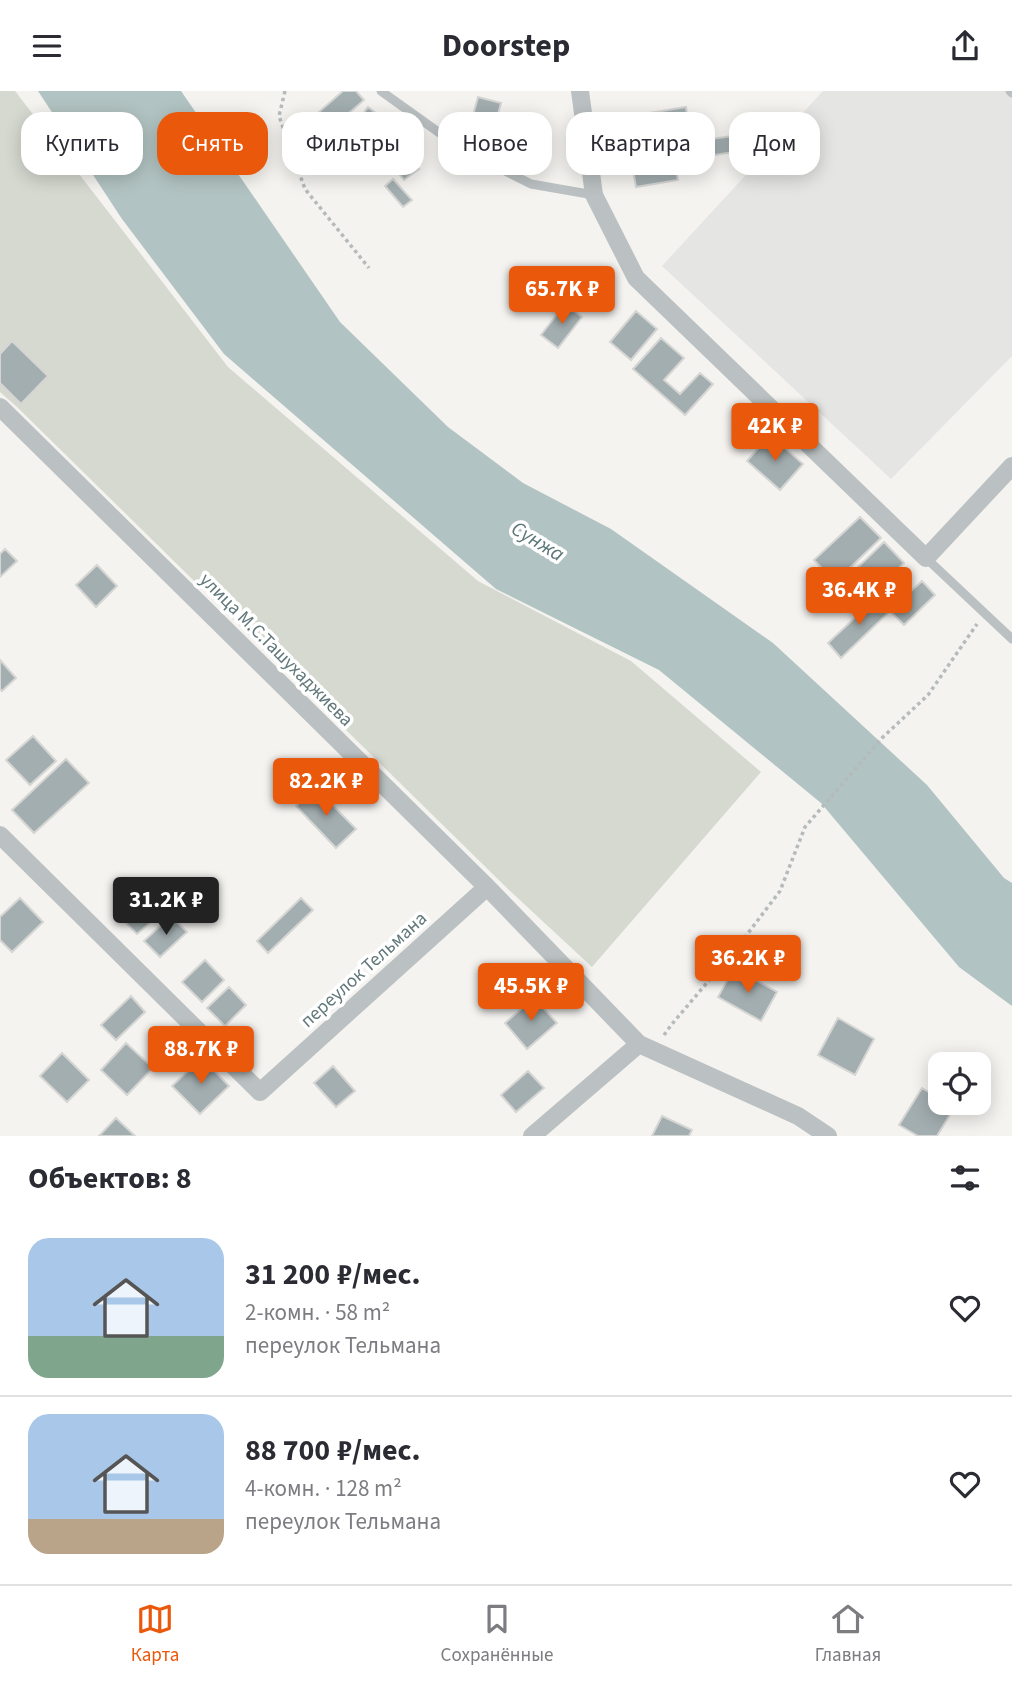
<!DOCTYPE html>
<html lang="ru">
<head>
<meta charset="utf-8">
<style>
	body { margin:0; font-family:"Source Sans 3",sans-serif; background:#f2f2f3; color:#2b2b33; height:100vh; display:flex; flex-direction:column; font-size:26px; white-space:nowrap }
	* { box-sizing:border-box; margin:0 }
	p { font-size:23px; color:#7c7c81 }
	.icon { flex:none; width:38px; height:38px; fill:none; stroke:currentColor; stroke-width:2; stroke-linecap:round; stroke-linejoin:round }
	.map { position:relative; height:1045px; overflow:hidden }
	.panel { display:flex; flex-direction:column; background:#fff; flex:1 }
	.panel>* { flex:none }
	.hud { position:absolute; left:21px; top:21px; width:971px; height:63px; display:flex; gap:14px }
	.controls { position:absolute; left:928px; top:961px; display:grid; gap:14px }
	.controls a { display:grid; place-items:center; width:63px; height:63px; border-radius:14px; background:#fff; box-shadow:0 4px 18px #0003; font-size:35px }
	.price { position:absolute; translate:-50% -60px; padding:0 16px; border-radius:7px; background:#ea580c; color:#fff; font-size:23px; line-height:46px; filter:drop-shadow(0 2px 4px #0008) }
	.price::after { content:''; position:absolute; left:50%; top:42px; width:21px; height:16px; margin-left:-10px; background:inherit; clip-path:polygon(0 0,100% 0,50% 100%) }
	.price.on { background:#222; color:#fff }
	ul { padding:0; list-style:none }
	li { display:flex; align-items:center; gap:21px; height:175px; padding:0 28px }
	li+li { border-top:2px solid #e1e1e2 }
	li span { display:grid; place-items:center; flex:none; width:196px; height:140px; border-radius:21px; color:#555 }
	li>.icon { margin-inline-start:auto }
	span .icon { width:84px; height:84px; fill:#fffc; stroke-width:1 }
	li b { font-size:30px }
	h2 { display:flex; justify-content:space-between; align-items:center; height:84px; padding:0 28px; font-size:30px }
	.chip { padding:0 24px; border-radius:21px; background:#fff; box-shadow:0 4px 18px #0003; font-size:24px; line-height:63px }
	.chip.on { background:#ea580c; color:#fff }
	header { display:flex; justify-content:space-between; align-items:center; height:91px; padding:0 28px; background:#fff; font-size:32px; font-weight:700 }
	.dock { display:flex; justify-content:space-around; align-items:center; height:98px; border-top:2px solid #e1e1e2; background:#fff; font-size:19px; color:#7c7c81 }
	.dock a { display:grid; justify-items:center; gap:4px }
	.dock .on { color:#ea580c }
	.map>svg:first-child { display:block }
	.built { fill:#e5e5e4 }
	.green { fill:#d6d9d0 }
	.water { fill:#b1c3c2 }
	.building { fill:#a3aeb0; stroke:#d5d5d3; stroke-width:2 }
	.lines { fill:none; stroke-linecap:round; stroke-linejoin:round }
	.path { stroke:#b5baba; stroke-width:3.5; stroke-dasharray:3.5 3.5; stroke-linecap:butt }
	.service { stroke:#bbc1c2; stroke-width:9 }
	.minor { stroke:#bbc1c2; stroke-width:18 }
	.labels { text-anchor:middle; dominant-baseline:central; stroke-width:7; stroke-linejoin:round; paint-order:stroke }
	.street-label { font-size:19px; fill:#61777a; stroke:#fff }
	.water-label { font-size:21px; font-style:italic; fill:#5b7776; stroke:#fff }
</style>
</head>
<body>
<header><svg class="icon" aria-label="menu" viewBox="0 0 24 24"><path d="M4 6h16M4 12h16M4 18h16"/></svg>Doorstep<svg class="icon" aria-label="share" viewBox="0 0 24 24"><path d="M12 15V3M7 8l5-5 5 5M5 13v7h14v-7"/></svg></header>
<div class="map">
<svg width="1012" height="1045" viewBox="0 0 1012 1045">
	<rect width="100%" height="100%" fill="#f4f3f0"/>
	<!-- built -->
	<path class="built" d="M823,0H1012V265L891,388L662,175Z"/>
	<!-- green -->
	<path class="green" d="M0,0H15L228,276L478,490L631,570L761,681L592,876L509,799L18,317L0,301Z"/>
	<!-- water -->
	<path class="water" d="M38,0H181L340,231L448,336L523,392L611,438L773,552L927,694L1004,787L1012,792V915L959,876L821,712L659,579L496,498L224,263L122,128Z"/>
	<!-- building -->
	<path class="building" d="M343,0H356L364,9L333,36L319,21Z
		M478,6L501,12L490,53L467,47Z
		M368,16L394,36L379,56L353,37Z
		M686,16L691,51L630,61L625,26Z
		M752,42L754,58L675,70L672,54Z
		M672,54L678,89L636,96L630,61Z
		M414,70L419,78L404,89L398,82Z
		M393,88L412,109L403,116L385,95Z
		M565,213L582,226L558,257L541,244Z
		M636,220L657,238L631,269L610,251Z
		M661,247L684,267L664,289L680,303L700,282L713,293L685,324L633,278Z
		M12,250L48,285L21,313L0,292V263Z
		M770,344L803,373L780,399L747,370Z
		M860,426L881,447L835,491L814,469Z
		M884,451L904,472L871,504L851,483Z
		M5,458L17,470L0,486V463Z
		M97,474L117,495L96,516L76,494Z
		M922,490L935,504L904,534L890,520Z
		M877,506L890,520L841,567L828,552Z
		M0,569L16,587L2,600L0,598Z
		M33,645L56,670L30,694L6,669Z
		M66,668L89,692L34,742L12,719Z
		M316,697L356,738L336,757L296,715Z
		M20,807L43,831L12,861L0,849V826Z
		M301,807L313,819L268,862L257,850Z
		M135,812L152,830L137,843L120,826Z
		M171,825L187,841L160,866L144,850Z
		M205,869L224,889L202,911L182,891Z
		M734,877L777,901L761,930L718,906Z
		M229,896L246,914L225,935L207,917Z
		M131,905L145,921L116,949L101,934Z
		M534,907L557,932L527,958L505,932Z
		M838,927L874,948L855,984L818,964Z
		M126,952L153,977L127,1004L101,979Z
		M62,962L89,989L67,1011L40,985Z
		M202,967L229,995L200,1023L172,995Z
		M333,975L355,1000L336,1016L314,992Z
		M528,980L544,997L516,1021L501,1004Z
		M922,997L940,1008V1012H945L954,1017L937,1045H918L899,1034Z
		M662,1025L692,1039L689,1045H652Z
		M116,1027L135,1045H99Z"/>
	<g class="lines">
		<!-- path -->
		<path class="path" d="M285,0L279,25L305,98L369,177
			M664,944L672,933L739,854L780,800L805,736L882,647L928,604L977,533"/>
		<!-- service -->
		<path class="service" d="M381,0L462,58L531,93L594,104
			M1010,0L1012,2
			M926,467L1012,548"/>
		<!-- minor -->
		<path class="minor" d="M580,0L594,104L636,187L926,467L1012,375
			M0,316L487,796L639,953L798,1025L828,1045
			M0,744L260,1001L487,796
			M532,1045L639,953"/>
	</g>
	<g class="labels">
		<!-- street labels -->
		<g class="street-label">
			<text transform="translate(276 559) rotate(45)">улица М.С.Ташухаджиева</text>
			<text transform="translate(364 879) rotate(-42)">переулок Тельмана</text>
		</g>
		<!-- water labels -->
		<g class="water-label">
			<text transform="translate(538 450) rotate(31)">Сунжа</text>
		</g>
	</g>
</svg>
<div class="controls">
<a><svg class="icon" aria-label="locate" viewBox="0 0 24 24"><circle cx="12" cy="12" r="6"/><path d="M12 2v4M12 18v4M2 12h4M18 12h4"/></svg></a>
</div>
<b class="price" style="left:562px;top:235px">65.7K ₽</b>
<b class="price" style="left:775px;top:372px">42K ₽</b>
<b class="price" style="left:859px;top:536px">36.4K ₽</b>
<b class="price" style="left:326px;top:727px">82.2K ₽</b>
<b class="price on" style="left:166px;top:846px">31.2K ₽</b>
<b class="price" style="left:748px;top:904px">36.2K ₽</b>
<b class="price" style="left:531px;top:932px">45.5K ₽</b>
<b class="price" style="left:201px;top:995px">88.7K ₽</b>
<div class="hud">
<a class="chip">Купить</a>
<a class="chip on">Снять</a>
<a class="chip">Фильтры</a>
<a class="chip">Новое</a>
<a class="chip">Квартира</a>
<a class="chip">Дом</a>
</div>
</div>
<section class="panel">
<h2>Объектов: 8<svg class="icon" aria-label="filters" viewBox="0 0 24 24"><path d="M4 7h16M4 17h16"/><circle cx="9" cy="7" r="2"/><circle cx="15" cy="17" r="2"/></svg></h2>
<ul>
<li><span style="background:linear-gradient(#a9c7e8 70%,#7fa58c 0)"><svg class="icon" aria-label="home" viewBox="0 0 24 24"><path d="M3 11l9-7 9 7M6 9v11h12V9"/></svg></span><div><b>31 200 ₽/мес.</b><p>2-комн. · 58 m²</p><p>переулок Тельмана</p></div><svg class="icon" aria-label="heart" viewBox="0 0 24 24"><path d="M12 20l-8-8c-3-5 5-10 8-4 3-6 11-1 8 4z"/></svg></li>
<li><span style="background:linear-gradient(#a9c7e8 75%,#b9a48a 0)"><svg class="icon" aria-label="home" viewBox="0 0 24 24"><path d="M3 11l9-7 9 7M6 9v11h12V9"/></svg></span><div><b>88 700 ₽/мес.</b><p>4-комн. · 128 m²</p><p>переулок Тельмана</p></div><svg class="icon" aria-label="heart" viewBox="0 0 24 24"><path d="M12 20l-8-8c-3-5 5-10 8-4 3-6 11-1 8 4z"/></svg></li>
</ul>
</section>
<nav class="dock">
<a class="on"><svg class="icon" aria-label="map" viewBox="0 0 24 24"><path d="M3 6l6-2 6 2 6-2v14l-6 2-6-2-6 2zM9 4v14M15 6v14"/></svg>Карта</a>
<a><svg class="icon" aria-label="saved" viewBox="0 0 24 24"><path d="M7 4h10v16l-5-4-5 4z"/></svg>Сохранённые</a>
<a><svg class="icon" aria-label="home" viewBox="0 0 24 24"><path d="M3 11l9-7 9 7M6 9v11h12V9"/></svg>Главная</a>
</nav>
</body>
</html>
